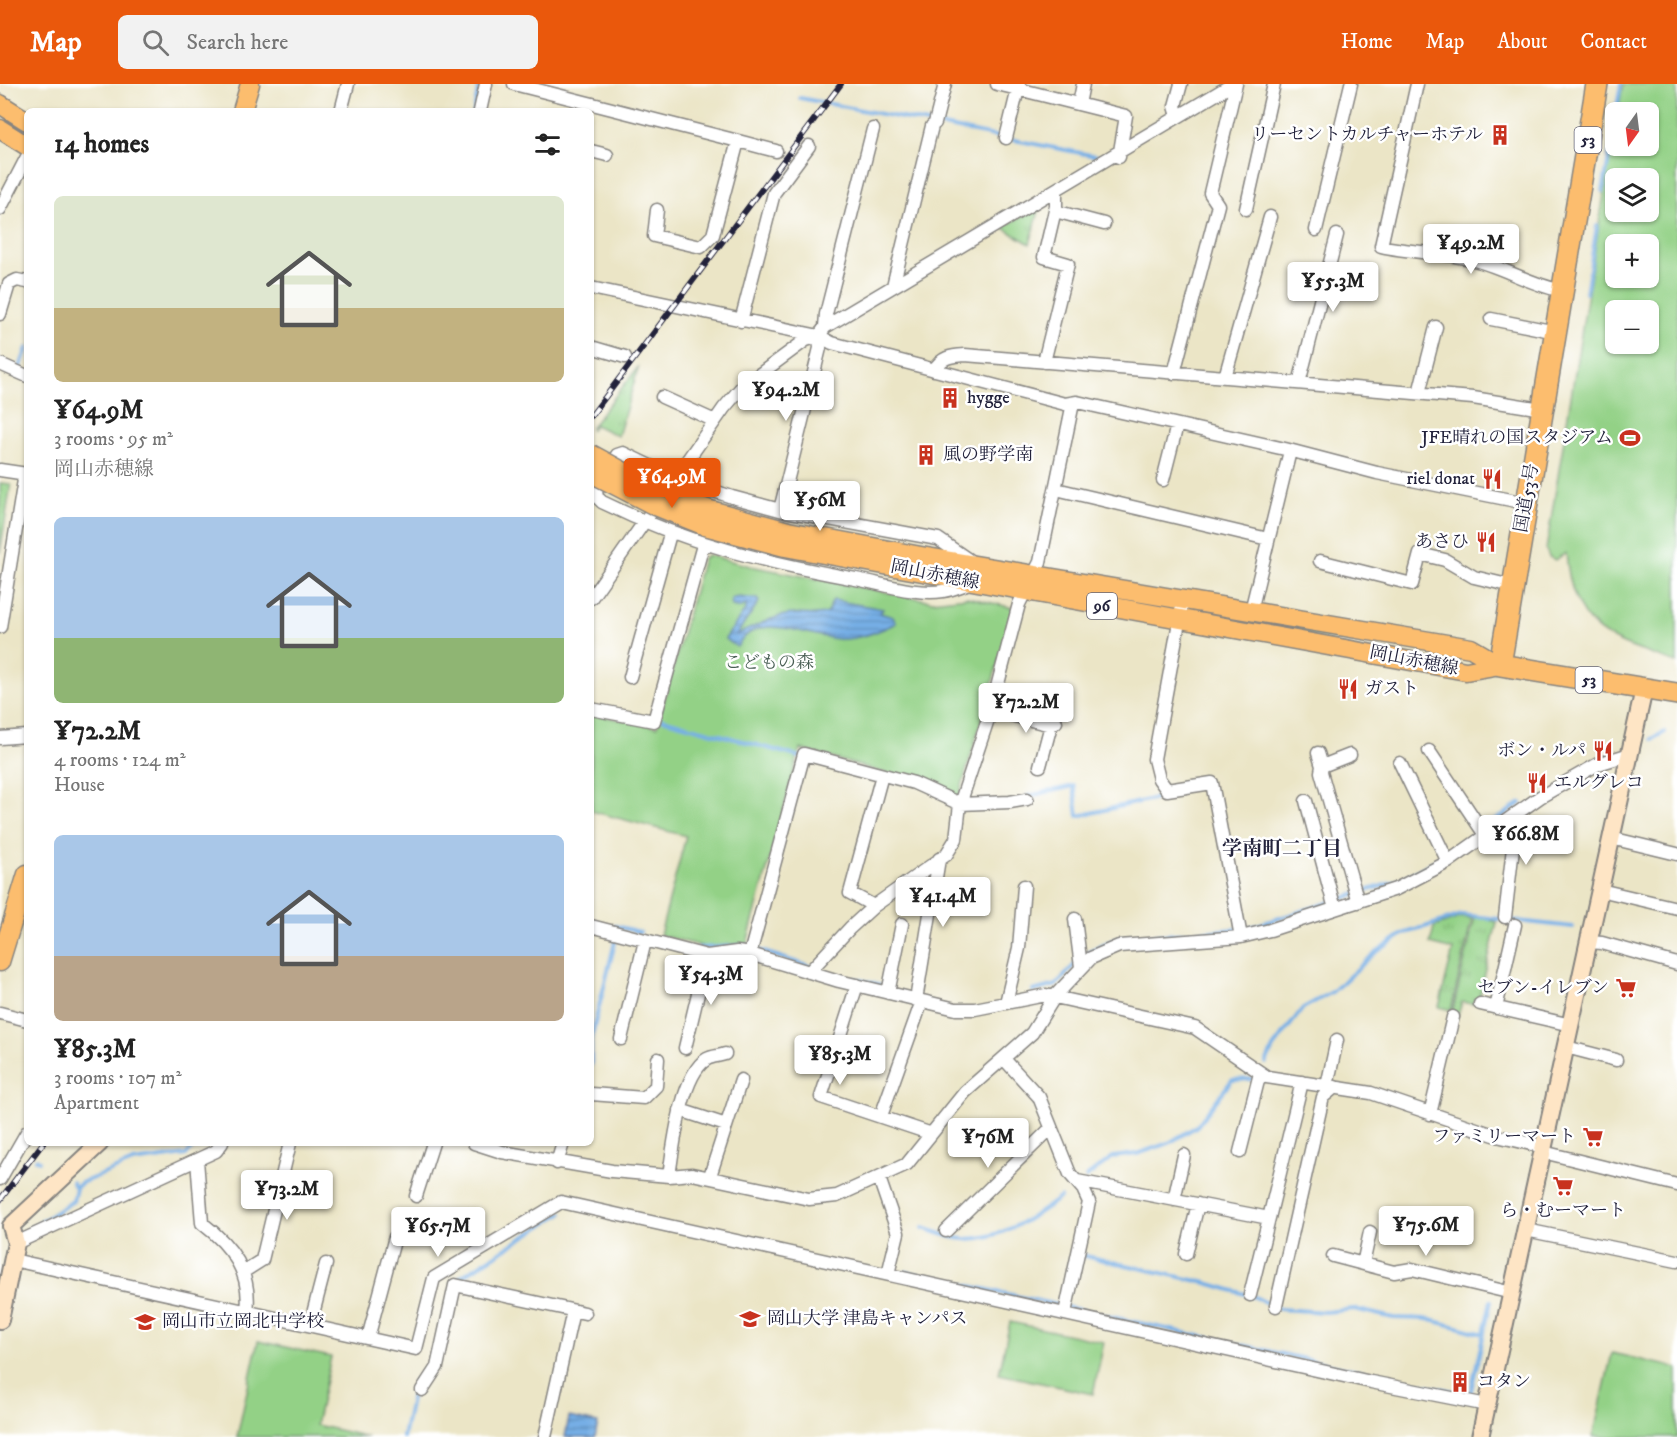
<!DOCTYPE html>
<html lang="en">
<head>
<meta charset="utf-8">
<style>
	body { margin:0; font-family:"IM FELL DW Pica","Noto Serif JP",serif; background:#f2f2f2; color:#222; height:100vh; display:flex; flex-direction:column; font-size:22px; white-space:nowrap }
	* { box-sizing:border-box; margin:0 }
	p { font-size:20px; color:#767676 }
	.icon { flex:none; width:33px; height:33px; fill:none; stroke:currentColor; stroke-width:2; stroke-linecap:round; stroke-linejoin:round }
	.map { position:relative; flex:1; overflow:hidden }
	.side { position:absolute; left:24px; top:24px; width:570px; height:1038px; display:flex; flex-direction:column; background:#fff; border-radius:9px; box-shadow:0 2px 4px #0004 }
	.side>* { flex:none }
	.needle { width:39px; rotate:194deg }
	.fabs { position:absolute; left:1605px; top:18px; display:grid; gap:12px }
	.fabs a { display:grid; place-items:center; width:54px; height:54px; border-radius:9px; background:#fff; box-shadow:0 2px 4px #0004; font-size:30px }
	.price { position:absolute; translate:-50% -51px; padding:0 14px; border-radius:6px; background:#fff; color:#222; font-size:20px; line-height:39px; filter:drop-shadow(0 2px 3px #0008) }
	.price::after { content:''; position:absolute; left:50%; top:36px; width:18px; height:14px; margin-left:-9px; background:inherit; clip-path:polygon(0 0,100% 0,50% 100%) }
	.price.selected { background:#ea580c; color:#fff }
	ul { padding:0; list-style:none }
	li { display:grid; align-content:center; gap:12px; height:318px; padding:0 30px }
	li span { display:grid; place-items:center; height:186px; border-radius:9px; color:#555 }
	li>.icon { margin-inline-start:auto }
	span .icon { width:108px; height:108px; fill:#fffc; stroke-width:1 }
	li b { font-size:26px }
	h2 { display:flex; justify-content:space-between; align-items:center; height:72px; padding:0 30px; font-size:26px }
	header { display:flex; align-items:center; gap:36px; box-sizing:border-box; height:84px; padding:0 30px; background:#ea580c; color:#fff }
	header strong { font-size:28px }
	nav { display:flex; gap:33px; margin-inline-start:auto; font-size:21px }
	.search { width:420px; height:54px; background:#f2f2f2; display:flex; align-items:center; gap:15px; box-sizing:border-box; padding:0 21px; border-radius:9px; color:#767676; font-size:22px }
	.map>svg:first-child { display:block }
	.grass { fill:url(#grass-tufts); stroke:#5a7a60; stroke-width:1.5 }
	.green { fill:#93d186; stroke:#5a7a60; stroke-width:1.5; fill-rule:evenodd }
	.water { fill:url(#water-rules); stroke:#4c6890; stroke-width:1.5 }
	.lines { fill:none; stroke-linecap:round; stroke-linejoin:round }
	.stream { stroke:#76afe6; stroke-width:4 }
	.street-casing { stroke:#868480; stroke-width:15 }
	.secondary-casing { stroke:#868480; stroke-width:20 }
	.primary-casing { stroke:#868480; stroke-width:21 }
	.highway-casing { stroke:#868480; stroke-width:24 }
	.street { stroke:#fff; stroke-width:12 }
	.secondary { stroke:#fee5c5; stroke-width:16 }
	.primary { stroke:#fcbd6e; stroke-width:18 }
	.highway { stroke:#fcbd6e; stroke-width:21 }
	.rail-casing { stroke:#22223b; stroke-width:6 }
	.rail { stroke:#fff; stroke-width:4; stroke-dasharray:11; stroke-linecap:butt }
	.primary-bridge-casing { stroke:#868480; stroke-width:21; stroke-linecap:butt }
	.primary-bridge { stroke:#fcbd6e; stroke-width:18 }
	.labels { text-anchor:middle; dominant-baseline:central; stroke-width:5; stroke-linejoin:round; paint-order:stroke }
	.shield { fill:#fff; stroke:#646476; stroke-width:1.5 }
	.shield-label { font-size:16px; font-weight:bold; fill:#22223b }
	.poi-label { font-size:18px; fill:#22223b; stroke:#fff; text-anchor:end }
	.street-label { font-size:18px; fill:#22223b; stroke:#fff }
	.park-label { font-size:18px; fill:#4a5f55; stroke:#fff }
	.neighbourhood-label { font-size:20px; font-weight:bold; fill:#22223b; stroke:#fff }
</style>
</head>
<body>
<header>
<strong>Map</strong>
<div class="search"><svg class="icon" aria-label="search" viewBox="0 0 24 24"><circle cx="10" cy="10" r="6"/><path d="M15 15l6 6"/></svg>Search here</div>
<nav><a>Home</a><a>Map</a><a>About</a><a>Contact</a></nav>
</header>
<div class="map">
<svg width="1677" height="1353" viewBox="0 0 1677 1353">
	<defs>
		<pattern id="grass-tufts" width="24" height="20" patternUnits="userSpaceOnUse" patternTransform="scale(1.5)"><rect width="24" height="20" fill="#93d186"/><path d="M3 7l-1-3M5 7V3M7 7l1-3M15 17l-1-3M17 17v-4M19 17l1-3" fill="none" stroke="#7eb375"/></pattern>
		<pattern id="water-rules" width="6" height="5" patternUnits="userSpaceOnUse" patternTransform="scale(1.5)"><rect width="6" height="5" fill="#76afe6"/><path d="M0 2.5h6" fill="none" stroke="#608ebc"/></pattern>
	</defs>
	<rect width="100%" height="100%" fill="#fff"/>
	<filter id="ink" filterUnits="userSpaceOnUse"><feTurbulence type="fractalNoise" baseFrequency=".0167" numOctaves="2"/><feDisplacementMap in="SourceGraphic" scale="12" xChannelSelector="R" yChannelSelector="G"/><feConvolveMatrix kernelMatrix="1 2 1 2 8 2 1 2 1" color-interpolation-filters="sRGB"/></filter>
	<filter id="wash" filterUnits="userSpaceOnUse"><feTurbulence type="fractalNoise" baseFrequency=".008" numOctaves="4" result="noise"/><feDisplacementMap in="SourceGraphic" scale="24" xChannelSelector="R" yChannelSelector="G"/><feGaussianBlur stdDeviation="1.35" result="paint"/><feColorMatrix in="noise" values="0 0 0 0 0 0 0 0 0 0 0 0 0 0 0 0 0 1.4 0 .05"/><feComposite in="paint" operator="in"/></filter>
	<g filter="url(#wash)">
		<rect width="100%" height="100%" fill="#ebe5c6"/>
		<!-- grass -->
		<path class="grass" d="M1040,123L1030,160L1002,143Z
			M639,282L618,352L595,341L591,346V343Z
			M1193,526L1353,552L1350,558L1194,530Z
			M1475,832L1497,838L1479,916L1474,915L1473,920L1462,918L1458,931L1452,930Z
			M1462,833L1472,835L1451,926L1439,923L1453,866L1430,860L1434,843Z"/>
		<!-- green -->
		<path class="green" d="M1623,0H1677V579C1609,556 1573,550 1566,469L1555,476L1549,473L1546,466L1615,42L1616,62H1648V28H1618ZM1648,94V128H1616V94ZM1648,160V194H1616V160ZM1648,226V260H1616V226Z
			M0,399L11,400L0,469Z
			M708,471L750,482L932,517L967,513L1014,524L959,712L954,714L917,698L800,665L747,859L705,863L660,851L686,752L591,727V630L657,643L703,474Z
			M1010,1238L1104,1258L1093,1310L999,1290Z
			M258,1257L331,1273L316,1341L368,1353H237Z
			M1612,1269L1677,1284V1353H1593Z"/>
		<!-- water -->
		<path class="water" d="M737,513L757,515L759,518L737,550C756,543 773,531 794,530C807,529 815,534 827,529L833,516L883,525L880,529L893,533L896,539C880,547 860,555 842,555C809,555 759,523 737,563L725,555L746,525V520L740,524L732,522L731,515Z
			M569,1333L598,1339L595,1353H565Z"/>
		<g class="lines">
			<!-- stream -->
			<path class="stream" d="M800,14L1101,73
				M474,27L479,0
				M1616,28L1621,0
				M1603,107L1616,32
				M1586,209L1597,142
				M20,284L27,264
				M591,529L592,525
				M659,634L800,673
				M1652,655L1665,648
				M1028,712L1074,702L1078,732L1161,713
				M615,842L640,848
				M699,864L745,862L811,883
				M1083,872L1101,861L1117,855L1248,844L1401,796L1439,775L1521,719
				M855,895L880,901
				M1033,907L1056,901L1077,878
				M591,955L616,854
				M591,959V981
				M1266,979L1273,964L1303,924L1332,908L1375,869L1403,850L1462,831L1573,843
				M36,1075L39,1077
				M1086,1093L1113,1073L1137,1070L1169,1059L1197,1042L1232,996L1254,995
				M76,1104L81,1099L133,1078L186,1071L197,1059
				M923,1144C936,1148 950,1154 964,1155C1000,1156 1034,1133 1061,1113
				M30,1145L73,1117L76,1104L72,1098
				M1081,1174V1171L1207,1199L1255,1213L1279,1225L1326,1228L1354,1225L1393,1234L1427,1235L1484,1250
				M906,1188L1470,1311L1491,1217
				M453,1198L562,1129
				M403,1353L415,1296L427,1291"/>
		</g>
	</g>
	<g filter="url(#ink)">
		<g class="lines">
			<!-- street casing -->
			<g class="street-casing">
				<path id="street" d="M514,0L738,57L713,151L701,163L654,152L657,126
					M997,0L1018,5L1006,54
					M1019,0L1018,5L1126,32L1119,73
					M1417,0L1381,162C1410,169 1441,168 1470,175C1502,182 1530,201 1563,207
					M1079,20L1083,0
					M341,27L348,0
					M480,27L486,0
					M1178,32L1175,22L1181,0
					M935,39L945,0
					M738,57L776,67
					M591,67L607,71
					M0,125L27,73
					M1246,125L1274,0
					M1055,127L1104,140
					M1316,146L1351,0
					M893,202L932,42
					M591,204L819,252L832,259L1065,320L1077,318L1285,365L1377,389L1526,419
					M0,230L9,200L17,196L27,198
					M1491,235L1556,248
					M741,237L774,109L809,62
					M825,243L826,230L873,45
					M591,263L625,273
					M1044,278L1068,180L1044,173L1056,122V106
					M0,280L27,292
					M934,286C942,273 950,272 965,271L1473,314L1542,325
					M1174,289L1218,121L1210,109L1236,0
					M1225,293L1270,133
					M1299,299L1337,151
					M1419,309L1436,243
					M662,313L715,337
					M0,386L27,390
					M1163,396L1177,341
					M1056,405L1268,455
					M780,426L820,264L819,252
					M1320,477L1412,500L1420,470L1445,476L1474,493L1512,502
					M969,499C961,502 951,506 943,507C917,511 886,501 861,496C768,479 687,460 602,418L597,413L596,406L617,371L623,369L675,394L732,413L780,426L938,455L973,479
					M591,514L724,324L741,304L806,256L819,252L825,243L1233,0
					M1183,516L1154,675L1159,695L1167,706L1212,699L1241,853
					M1251,527L1290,367
					M0,543L25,390
					M630,593L670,450
					M591,625L654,637L703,461
					M991,626L1051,641L1056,638
					M0,654L27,652
					M1429,667L1485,751
					M1318,669L1322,682
					M1350,671L1322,682L1321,688L1358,818
					M1400,679L1448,778
					M1040,682L1051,641
					M1306,717L1335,825
					M1611,754L1677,770
					M1600,806L1677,824
					M874,822L850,809L882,691
					M1505,833L1517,729
					M1075,835L1081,883
					M591,842L707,872L737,868L750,870L839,897L956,925H975L1046,911L1195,944L1267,993L1371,1009L1497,1052L1544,1063
					M1589,858L1602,859L1677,880
					M750,870L804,670L914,699L960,720L1010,718L1027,715
					M809,888L850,844L874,822L946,771L956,755L960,720L991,626L1019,520L1040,478L1073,319
					M857,901L821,1013L929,1049
					M888,909L902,840
					M916,916L939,775
					M1006,919L1019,864L1024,802
					M1480,920L1571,941
					M1496,924L1515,841
					M0,929L27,936
					M621,955L645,857
					M1566,963L1616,976
					M685,964L707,872
					M1004,975L1039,1013L1070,1090L1083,1105L1089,1118L1065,1229
					M1327,1002L1337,956
					M591,1010L644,1014L656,1002L658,975
					M680,1026L726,1041
					M1430,1030L1453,933
					M881,1032L922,917
					M474,1059L502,1068L612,1087L669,1092L692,1090L809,1115L837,1112L907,1080L965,1008L1032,949L1055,912L1091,874L1119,862L1241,853L1270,846L1396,805L1448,778L1540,713L1598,680L1630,670
					M1240,1068L1260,989
					M1543,1068L1677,1101
					M197,1076L202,1139C232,1162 252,1189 247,1228
					M557,1079L563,1059
					M669,1092C673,1065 681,990 707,975C712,972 720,972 725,970
					M710,1092L741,996
					M879,1094L898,1149L888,1190
					M0,1095L27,1048
					M1077,1097L1269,1134L1302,998
					M416,1112L433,1059
					M1174,1116L1184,1071
					M1526,1146L1677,1177
					M946,1147L1051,1044
					M16,1159L216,1067L222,1059
					M1186,1170L1198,1120
					M1333,1172L1394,1188L1412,1185L1512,1209
					M13,1176L416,1265L434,1194L561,1118L1371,1298L1487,1321
					M1363,1180L1370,1148
					M243,1188L262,1176L290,1059
					M1250,1211L1269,1134
					M1276,1222L1323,1013L1335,1003
					M310,1241L326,1180
					M368,1254L395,1153
					M422,1306L437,1283L455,1201L585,1229
					M545,1353L573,1227"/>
			</g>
			<!-- secondary casing -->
			<g class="secondary-casing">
				<path id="secondary" d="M11,1142L100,1059
					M0,1236L16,1159L11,1142
					M1480,1353L1644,605"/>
			</g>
			<!-- primary casing -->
			<g class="primary-casing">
				<path id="primary" d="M0,20L27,37
					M242,27L250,0
					M0,45L27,62
					M710,426L788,447L921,472L1471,564L1500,581
					M705,442L785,463L1466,587L1500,581
					M0,878L27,790"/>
			</g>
			<!-- highway casing -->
			<g class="highway-casing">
				<path id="highway" d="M1597,0L1500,581L1677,610"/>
			</g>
			<!-- street -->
			<use href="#street" class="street"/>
			<!-- secondary -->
			<use href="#secondary" class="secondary"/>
			<!-- primary -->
			<use href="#primary" class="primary"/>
			<!-- highway -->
			<use href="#highway" class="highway"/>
			<!-- rail casing -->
			<g class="rail-casing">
				<path id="rail" d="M591,332L841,0
					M0,1116L43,1059"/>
			</g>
			<!-- rail -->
			<use href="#rail" class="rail"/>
			<!-- primary-bridge casing -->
			<g class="primary-bridge-casing">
				<path id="primary-bridge" d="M591,370L661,408L710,426
					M591,389L653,421L705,442"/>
			</g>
			<!-- primary-bridge -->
			<use href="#primary-bridge" class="primary-bridge"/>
		</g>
	</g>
	<!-- icons -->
	<defs>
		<g id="building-bare" transform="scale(1.62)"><path d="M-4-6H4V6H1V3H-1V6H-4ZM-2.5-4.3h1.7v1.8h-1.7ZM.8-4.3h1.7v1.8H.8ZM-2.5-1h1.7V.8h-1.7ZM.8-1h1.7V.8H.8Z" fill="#c8321e" stroke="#fff" stroke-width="2.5" paint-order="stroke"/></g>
		<g id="stadium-bare" transform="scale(1.62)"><path d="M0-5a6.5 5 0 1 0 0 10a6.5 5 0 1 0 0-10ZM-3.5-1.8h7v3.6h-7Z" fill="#c8321e" stroke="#fff" stroke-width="2.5" paint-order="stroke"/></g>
		<g id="restaurant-bare" transform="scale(1.62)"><path d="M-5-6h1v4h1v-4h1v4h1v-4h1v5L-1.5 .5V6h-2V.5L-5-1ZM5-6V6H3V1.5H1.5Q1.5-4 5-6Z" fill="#c8321e" stroke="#fff" stroke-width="2.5" paint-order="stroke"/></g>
		<g id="supermarket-bare" transform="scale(1.62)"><path d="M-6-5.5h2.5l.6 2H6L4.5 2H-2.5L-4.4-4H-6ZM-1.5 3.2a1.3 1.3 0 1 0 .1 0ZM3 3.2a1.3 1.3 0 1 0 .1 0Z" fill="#c8321e" stroke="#fff" stroke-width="2.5" paint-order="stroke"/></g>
		<g id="university-bare" transform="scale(1.62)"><path d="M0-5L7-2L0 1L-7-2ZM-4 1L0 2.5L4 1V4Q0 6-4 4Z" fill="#c8321e" stroke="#fff" stroke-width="2.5" paint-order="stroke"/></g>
		<g id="school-bare" transform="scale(1.62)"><path d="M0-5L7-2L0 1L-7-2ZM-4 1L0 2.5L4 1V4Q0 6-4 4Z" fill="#c8321e" stroke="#fff" stroke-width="2.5" paint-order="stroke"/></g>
	</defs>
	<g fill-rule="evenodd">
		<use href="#building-bare" x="1500" y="51"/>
		<use href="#building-bare" x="950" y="314"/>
		<use href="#stadium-bare" x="1630" y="354"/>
		<use href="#building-bare" x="926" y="371"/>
		<use href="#restaurant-bare" x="1492" y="395"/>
		<use href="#restaurant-bare" x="1486" y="458"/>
		<use href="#restaurant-bare" x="1348" y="605"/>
		<use href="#restaurant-bare" x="1603" y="667"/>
		<use href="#restaurant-bare" x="1537" y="699"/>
		<use href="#supermarket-bare" x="1626" y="904"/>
		<use href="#supermarket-bare" x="1593" y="1053"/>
		<use href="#supermarket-bare" x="1563" y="1102"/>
		<use href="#university-bare" x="750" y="1235"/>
		<use href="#school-bare" x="145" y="1238"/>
		<use href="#building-bare" x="1460" y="1298"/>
	</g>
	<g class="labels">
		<!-- shield labels -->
		<g class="shield">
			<rect x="1574.5" y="43" width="27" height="26" rx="4.5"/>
			<rect x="1087" y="509" width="30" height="26" rx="4.5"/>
			<rect x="1575.5" y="583" width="27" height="26" rx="4.5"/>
		</g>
		<g class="shield-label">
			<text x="1588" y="56">53</text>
			<text x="1102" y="522">96</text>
			<text x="1589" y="596">53</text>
		</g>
		<!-- poi labels -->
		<g class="poi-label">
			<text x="1483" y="51">リーセントカルチャーホテル</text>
			<text x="967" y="314" text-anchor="start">hygge</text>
			<text x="1613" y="354">JFE晴れの国スタジアム</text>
			<text x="943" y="371" text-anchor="start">風の野学南</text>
			<text x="1475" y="395">riel donat</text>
			<text x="1469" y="458">あさひ</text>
			<text x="1365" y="605" text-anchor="start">ガスト</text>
			<text x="1586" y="667">ボン・ルパ</text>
			<text x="1554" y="699" text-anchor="start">エルグレコ</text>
			<text x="1609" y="904">セブン-イレブン</text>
			<text x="1576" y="1053">ファミリーマート</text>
			<text x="1563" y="1127" text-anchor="middle">ら・むーマート</text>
			<text x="767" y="1235" text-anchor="start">岡山大学 津島キャンパス</text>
			<text x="162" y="1238" text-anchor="start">岡山市立岡北中学校</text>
			<text x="1477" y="1298" text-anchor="start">コタン</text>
		</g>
		<!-- street labels -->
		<g class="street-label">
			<text transform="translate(1527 414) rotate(-80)">国道53号</text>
			<text transform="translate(935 491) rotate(11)">岡山赤穂線</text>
			<text transform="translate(1414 577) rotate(11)">岡山赤穂線</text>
		</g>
		<!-- park labels -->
		<g class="park-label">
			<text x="769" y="579">こどもの森</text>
		</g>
		<!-- neighbourhood labels -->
		<g class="neighbourhood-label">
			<text x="1282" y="765">学南町二丁目</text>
		</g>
	</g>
</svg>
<div class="fabs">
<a><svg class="needle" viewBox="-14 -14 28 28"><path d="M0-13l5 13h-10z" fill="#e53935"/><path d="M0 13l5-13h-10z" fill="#767676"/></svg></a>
<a><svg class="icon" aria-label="layers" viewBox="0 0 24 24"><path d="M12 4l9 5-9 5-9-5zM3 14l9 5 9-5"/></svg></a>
<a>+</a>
<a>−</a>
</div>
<b class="price" style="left:1471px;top:191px">¥49.2M</b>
<b class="price" style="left:1333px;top:229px">¥55.3M</b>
<b class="price" style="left:786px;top:338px">¥94.2M</b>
<b class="price selected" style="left:672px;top:425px">¥64.9M</b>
<b class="price" style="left:820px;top:448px">¥56M</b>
<b class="price" style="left:1026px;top:650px">¥72.2M</b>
<b class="price" style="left:1526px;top:782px">¥66.8M</b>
<b class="price" style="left:943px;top:844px">¥41.4M</b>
<b class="price" style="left:711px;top:922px">¥54.3M</b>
<b class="price" style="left:840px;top:1002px">¥85.3M</b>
<b class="price" style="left:988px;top:1085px">¥76M</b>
<b class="price" style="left:287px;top:1137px">¥73.2M</b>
<b class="price" style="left:1426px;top:1173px">¥75.6M</b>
<b class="price" style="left:438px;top:1174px">¥65.7M</b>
<section class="side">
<h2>14 homes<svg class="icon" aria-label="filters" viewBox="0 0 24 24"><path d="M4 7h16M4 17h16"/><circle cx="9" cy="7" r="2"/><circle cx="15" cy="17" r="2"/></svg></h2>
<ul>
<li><span style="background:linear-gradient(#dfe7d0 60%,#c2b280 0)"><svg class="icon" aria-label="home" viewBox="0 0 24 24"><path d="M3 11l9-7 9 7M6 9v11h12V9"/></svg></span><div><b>¥64.9M</b><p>3 rooms · 95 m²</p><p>岡山赤穂線</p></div></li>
<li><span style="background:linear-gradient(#a9c7e8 65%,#8fb573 0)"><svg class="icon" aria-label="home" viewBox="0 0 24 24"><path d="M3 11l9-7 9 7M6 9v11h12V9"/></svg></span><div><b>¥72.2M</b><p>4 rooms · 124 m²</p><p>House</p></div></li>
<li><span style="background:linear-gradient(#a9c7e8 65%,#b9a48a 0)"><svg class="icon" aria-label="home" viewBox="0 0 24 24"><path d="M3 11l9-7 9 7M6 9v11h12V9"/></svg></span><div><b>¥85.3M</b><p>3 rooms · 107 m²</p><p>Apartment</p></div></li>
</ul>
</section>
</div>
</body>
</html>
